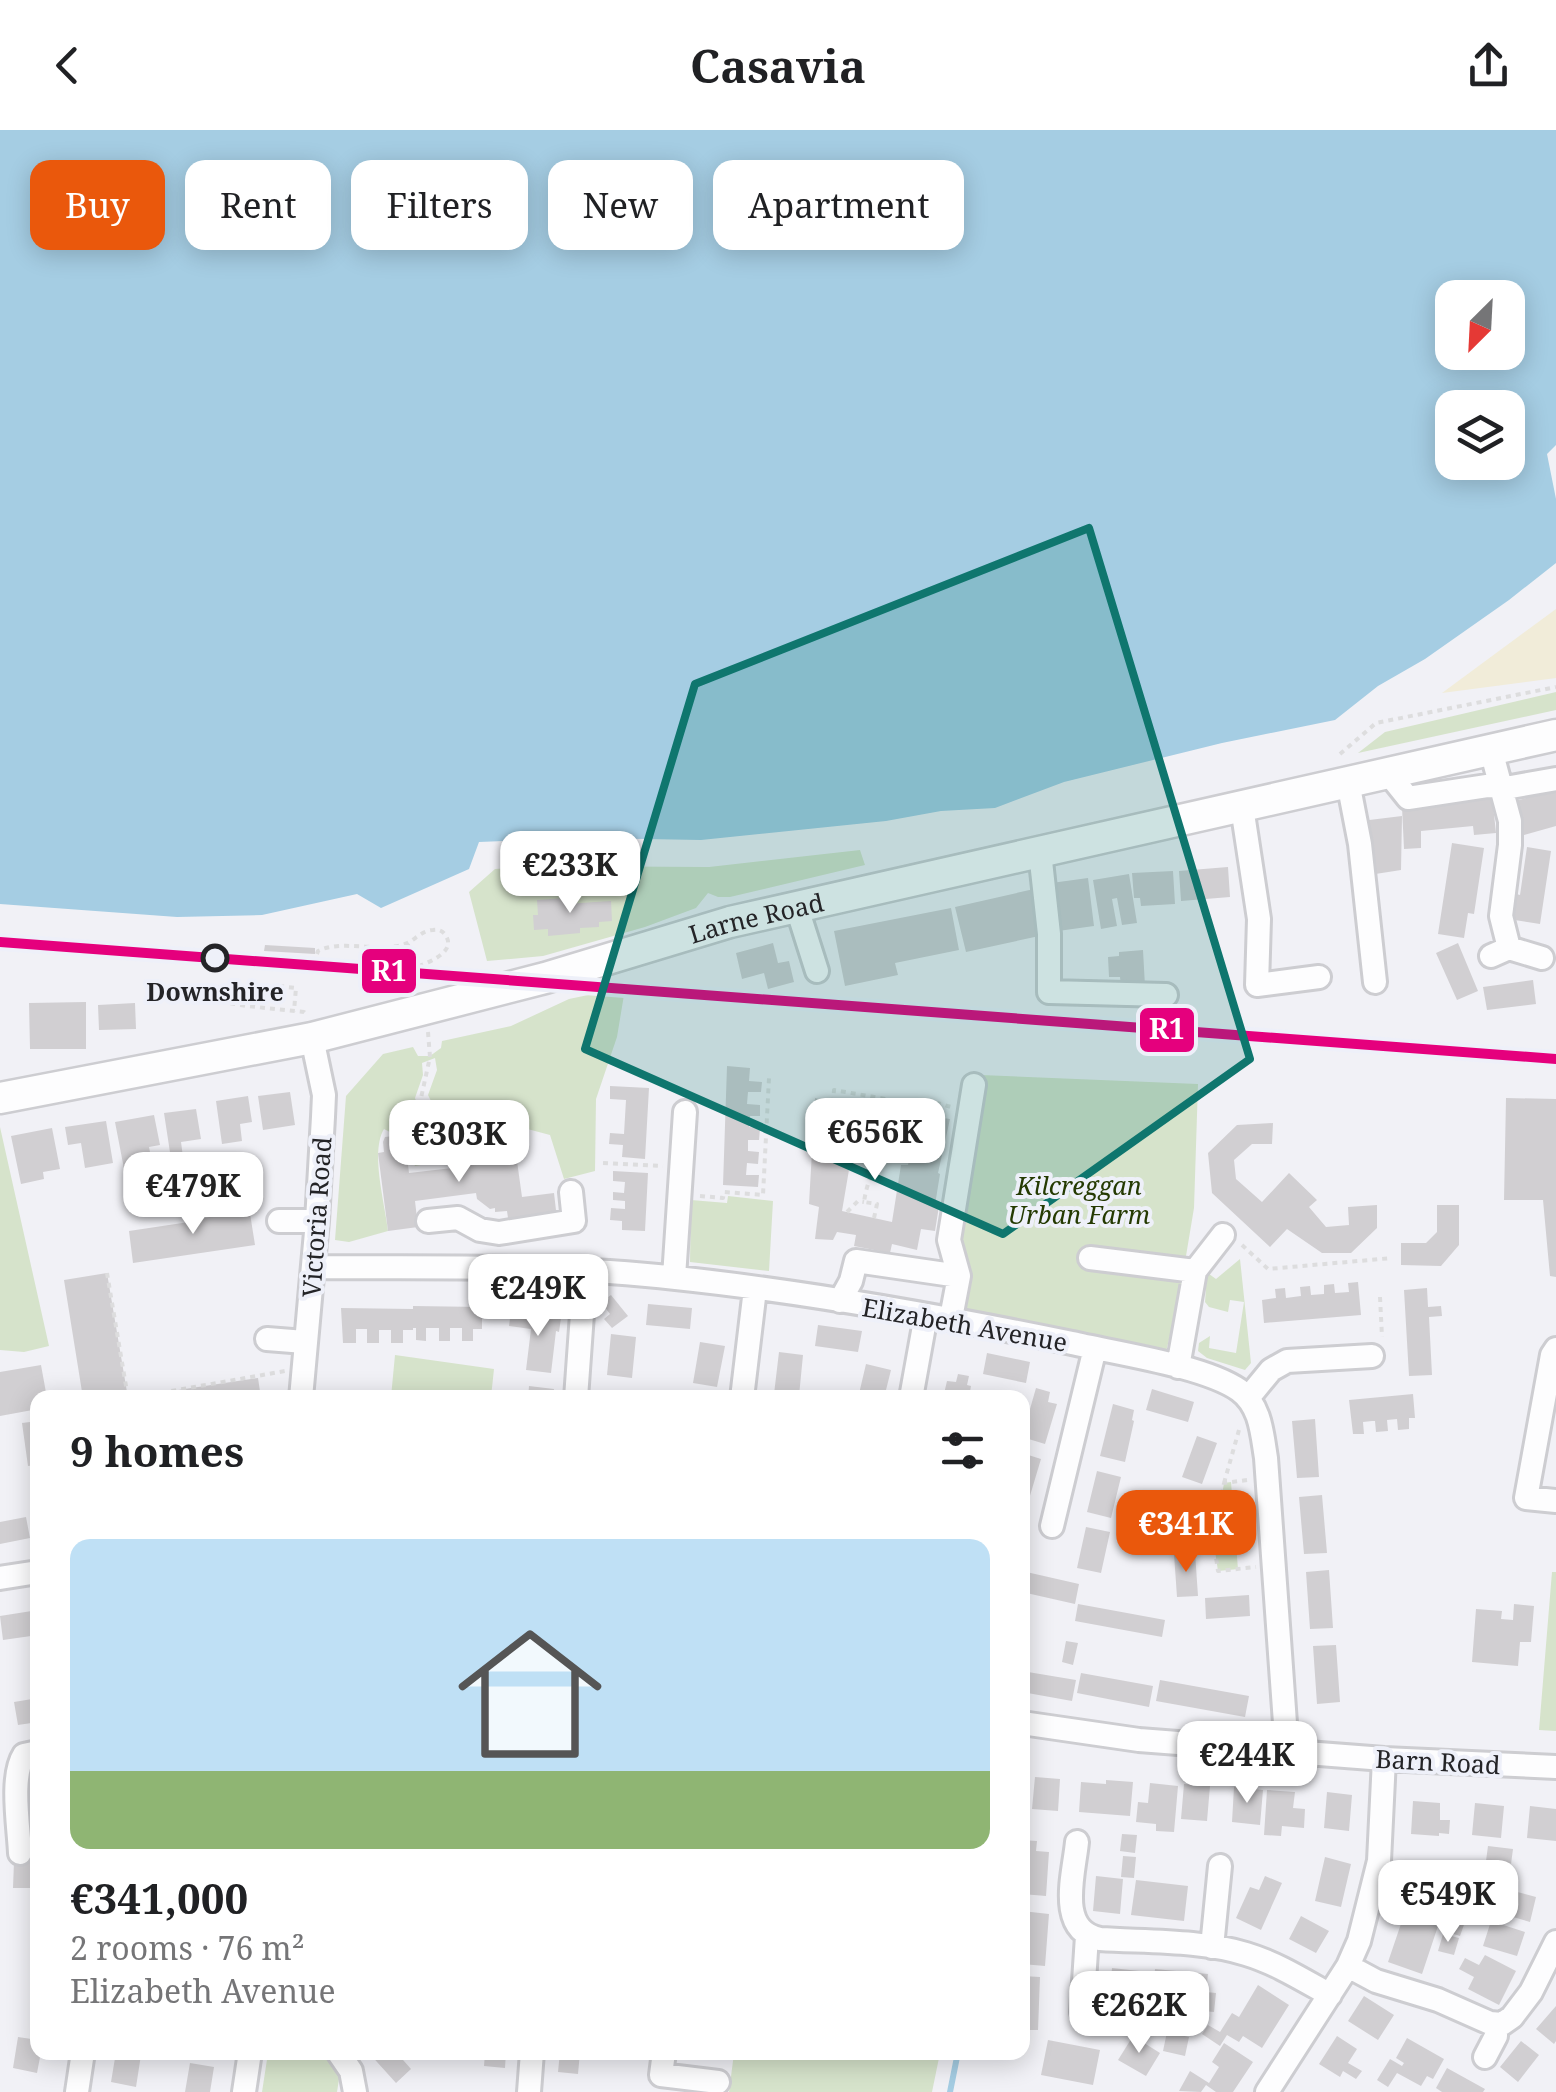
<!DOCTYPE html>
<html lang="en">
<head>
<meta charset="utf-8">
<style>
	body { margin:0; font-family:"Noto Serif",serif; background:#f6f6f6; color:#202124; height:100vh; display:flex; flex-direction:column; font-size:38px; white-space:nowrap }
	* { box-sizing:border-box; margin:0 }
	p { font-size:32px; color:#757577 }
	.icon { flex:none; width:55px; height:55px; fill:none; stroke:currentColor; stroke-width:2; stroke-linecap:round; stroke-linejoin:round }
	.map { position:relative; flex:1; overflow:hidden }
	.panel { position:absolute; left:30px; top:1260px; width:1000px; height:670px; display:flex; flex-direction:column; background:#fff; border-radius:20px; box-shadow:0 5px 25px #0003 }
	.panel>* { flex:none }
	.top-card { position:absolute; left:30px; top:30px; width:1000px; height:90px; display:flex; gap:20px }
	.needle { width:65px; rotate:204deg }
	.controls { position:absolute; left:1435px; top:150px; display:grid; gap:20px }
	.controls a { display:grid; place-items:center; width:90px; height:90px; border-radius:20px; background:#fff; box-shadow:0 5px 25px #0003; font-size:50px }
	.price { position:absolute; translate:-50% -85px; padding:0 22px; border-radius:20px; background:#fff; color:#222; font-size:32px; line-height:65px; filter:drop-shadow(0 2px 5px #0008) }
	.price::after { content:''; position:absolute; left:50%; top:60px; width:30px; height:22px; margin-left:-15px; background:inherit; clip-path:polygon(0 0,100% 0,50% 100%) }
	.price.active { background:#ea580c; color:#fff }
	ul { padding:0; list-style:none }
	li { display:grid; align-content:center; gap:20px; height:530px; padding:0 40px }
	li span { display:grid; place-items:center; height:310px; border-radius:20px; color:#555 }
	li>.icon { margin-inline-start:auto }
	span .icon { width:180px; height:180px; fill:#fffc; stroke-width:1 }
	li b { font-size:42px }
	h2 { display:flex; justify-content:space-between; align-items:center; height:120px; padding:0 40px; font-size:42px }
	.pill { padding:0 35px; border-radius:20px; background:#fff; box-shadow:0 5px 25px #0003; font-size:35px; line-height:90px }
	.pill.active { background:#ea580c; color:#fff }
	header { display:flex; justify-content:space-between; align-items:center; height:130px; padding:0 40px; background:#fff; font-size:45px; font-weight:700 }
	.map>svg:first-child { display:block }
	.green { fill:#d6e3cb }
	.sand { fill:#f1ecd9 }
	.water { fill:#a5cde3; fill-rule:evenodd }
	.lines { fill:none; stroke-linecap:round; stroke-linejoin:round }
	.stream { stroke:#a5cde3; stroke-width:6 }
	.building { fill:#d1cfd2 }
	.minor-casing { stroke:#cdcdd1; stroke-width:28 }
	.major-casing { stroke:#cdcdd1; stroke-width:35 }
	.path { stroke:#ddddde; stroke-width:4; stroke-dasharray:5 5; stroke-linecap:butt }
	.minor { stroke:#fdfdfe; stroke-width:22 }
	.major { stroke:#fdfdfe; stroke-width:30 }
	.rail-1-casing { stroke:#eef0f9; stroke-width:18 }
	.rail-1 { stroke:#e5007d; stroke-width:10 }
	.marked { fill:#0f766e; fill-opacity:0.2; stroke:#0f766e; stroke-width:8; stroke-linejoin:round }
	.stop-dot { fill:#eef0f9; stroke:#242427; stroke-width:5 }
	.labels { text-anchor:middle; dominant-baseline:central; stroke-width:8; stroke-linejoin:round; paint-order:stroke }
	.street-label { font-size:25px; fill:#242427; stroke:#eef0f9 }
	.stop-label { font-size:25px; font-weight:bold; fill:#242427; stroke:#eef0f9 }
	.park-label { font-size:25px; font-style:italic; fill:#253a02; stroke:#eef0f9 }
	.line-badge { stroke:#eef0f9; stroke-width:4 }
	.badge-label { font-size:28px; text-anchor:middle; font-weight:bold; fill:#fff }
</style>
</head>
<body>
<header><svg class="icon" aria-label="back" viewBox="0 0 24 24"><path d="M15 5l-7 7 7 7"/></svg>Casavia<svg class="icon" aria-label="share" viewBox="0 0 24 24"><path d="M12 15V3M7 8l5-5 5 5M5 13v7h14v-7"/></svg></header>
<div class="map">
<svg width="1556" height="1962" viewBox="0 0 1556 1962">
	<rect width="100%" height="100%" fill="#f1f1f6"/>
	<!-- green -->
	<path class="green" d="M1556,562V580L1358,623L1385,602Z
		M860,720L865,735L730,767H718L708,763L696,778L645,797L543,826L487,831L469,762L495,739L539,736L709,737Z
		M617,859H625L617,907L596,969L595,1041L564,1049L550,1005L520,997L466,973L454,979L436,981L428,965L437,940L435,928L422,933L423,945L415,968L422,988L434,1005L437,1032L415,1036C408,1012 406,1010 384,999C370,1022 385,1074 388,1101L349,1112L335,1110L346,966L383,924L413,917L418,926H430L441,918L442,911L511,896L569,869Z
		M981,945L1198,954L1194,1078L1179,1168L1166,1222L964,1179L958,1110Z
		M0,997L49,1216L24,1222L0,1220Z
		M728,1066L773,1071L769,1141L690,1132L691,1070L727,1073Z
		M1240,1129L1251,1233L1245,1240L1207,1228L1198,1221L1199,1213L1210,1206L1209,1218L1236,1223L1244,1172L1230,1170L1228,1182L1209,1177L1205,1172L1206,1158L1199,1153L1205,1141L1216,1149Z
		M395,1225L494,1239L491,1267H391Z
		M1231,1352L1238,1439L1218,1441L1214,1414L1224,1353Z
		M1552,1442H1556V1601L1539,1600Z
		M268,1923H321L330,1929L340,1943L337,1962H262Z
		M734,1923V1922L940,1923L932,1962H729Z"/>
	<!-- sand -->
	<path class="sand" d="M1556,479V548L1442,563Z"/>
	<!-- water -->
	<path class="water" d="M0,0H1556V315L1547,324L1556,369V433L1509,470L1425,529L1378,556L1335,590L1222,613L1064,652L995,678L941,681L886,691L701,710L589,708L479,712L469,739L381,778L357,764L262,785L177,787L0,774ZM1452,168H1508V222H1452ZM1452,278H1508V332H1452Z"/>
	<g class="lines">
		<!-- stream -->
		<path class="stream" d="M950,1962L958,1922"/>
	</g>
	<!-- building -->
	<path class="building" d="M1556,659V696L1524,705L1513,672Z
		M1492,666L1496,703L1474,705L1473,696L1421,701V718L1404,719L1402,677L1470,672V668Z
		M1402,686L1401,740L1369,745L1361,691Z
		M1452,713L1484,718L1474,784L1468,783L1464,808L1438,804Z
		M1527,717L1551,721L1540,794L1508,789L1513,763L1520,765Z
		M1228,737L1230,767L1181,771L1179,741Z
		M1173,741L1175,774L1141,776L1140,768H1134L1132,743Z
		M1129,744L1137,793L1122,795L1117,768L1112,769L1117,796L1101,799L1093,750Z
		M1088,748L1094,796L1051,802L1044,754Z
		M1034,759L1044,805L966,822L955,777Z
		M565,768V774L611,771L612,791L599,792V797L580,798V803L548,806V799L534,800L533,785H538L537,770Z
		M951,778L959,820L895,833L898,845L845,856L834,801Z
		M773,813L778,833L789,831L794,852L768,859L764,843L742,849L736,823Z
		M1458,813L1478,861L1457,870L1436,823Z
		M265,815L315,818V824L264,821Z
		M1143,820L1145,856L1121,857L1120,847H1109L1108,827L1119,826V822Z
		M1533,850L1536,874L1487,880L1483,857Z
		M86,872V919H30L29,873Z
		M135,873L136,899L99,900L98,875Z
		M727,936L750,938L749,951L762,952L761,962H748L747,974L760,975V986H750L749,997L760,998L759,1010H748V1021L759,1022L758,1034L747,1033L746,1045H759L758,1057L723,1055Z
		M610,956L649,958L645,1029L622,1027L623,1015L609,1014L610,1003L624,1004L626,970L610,969Z
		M290,962L295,995L263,1000L258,966Z
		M248,966L252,992L240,994L242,1011L222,1014L216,971Z
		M815,968L853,978L841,1025L851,1028L842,1081L892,1092L901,1035H908L918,984L950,989L938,1043L940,1044L935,1075L939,1076L935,1101L921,1099L917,1120L892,1114L890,1123L854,1116L856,1105L837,1102L833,1110L815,1109L819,1077L809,1074Z
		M1506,968L1556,969V1147L1550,1146L1543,1070H1504Z
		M196,979L201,1009L181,1012L183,1027L171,1029L164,983Z
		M154,985L160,1015L149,1017L152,1033L138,1036L139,1041L125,1044L115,992Z
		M106,991L113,1033L85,1038L81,1013L68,1015L65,997Z
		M1273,993L1272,1014H1252L1234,1030L1236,1049L1262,1072L1289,1043L1317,1070L1309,1077L1326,1097L1349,1095L1348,1077L1377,1075V1098L1351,1123H1322L1287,1099L1270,1117L1212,1063L1208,1023L1237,995Z
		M52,998L60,1039L43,1042L44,1049L21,1054L11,1006Z
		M393,1006L397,1010L398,1019L406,1018L409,1043L461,1037L458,1013L497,1008L500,1033L517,1031L522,1067L554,1063L557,1089L509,1095L507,1081L495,1082V1078L490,1079L477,1069L476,1063L415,1071L418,1097L388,1101L378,1023L384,1022L383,1012L385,1007Z
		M613,1041L648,1043L645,1101L622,1100V1091L610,1090L611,1078L625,1079V1071L613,1070V1062L624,1063L625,1052L613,1051Z
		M1437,1075H1459V1115L1441,1136L1401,1135V1113H1426L1437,1102Z
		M249,1077L255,1115L133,1133L129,1101L189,1092Z
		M107,1143L128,1268H83L64,1150Z
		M1358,1152L1361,1185L1264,1193L1262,1170L1276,1168L1275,1159L1285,1158L1286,1168L1301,1166L1300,1157L1310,1156L1311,1165L1324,1164V1155L1334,1154L1335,1163L1349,1162L1348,1153Z
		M1427,1158L1428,1177L1441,1176L1442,1186L1429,1187L1432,1245L1409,1246L1404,1160Z
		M611,1165L628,1186L612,1198L604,1189L610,1184L601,1172Z
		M648,1174L692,1178L690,1199L646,1195Z
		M413,1176L482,1177V1199H473V1211H462V1198H450V1211H439V1198H426V1211L416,1210V1198H413V1200H403V1213H391V1200H379V1213H367V1199H356V1213H343L341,1178L413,1179Z
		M511,1181L561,1188L559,1202L556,1201L551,1243L526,1240L531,1199L509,1196Z
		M818,1195L862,1201L858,1222L815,1216Z
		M611,1204L636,1207L632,1248L607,1245Z
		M700,1212L725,1216L717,1257L693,1253Z
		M779,1222L803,1225L799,1266L774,1264Z
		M987,1223L1030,1232L1026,1253L983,1244Z
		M866,1234L891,1240L884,1268H858Z
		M41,1235L47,1268H38V1279L0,1286V1242Z
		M958,1244L969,1246L967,1255L971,1256L969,1268H943L947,1251L956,1252Z
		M258,1248L261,1268H145V1265Z
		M529,1256L554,1259L553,1268H528Z
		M1036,1258L1050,1262L1048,1272L1057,1274L1045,1314L1022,1307Z
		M1152,1259L1194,1272L1188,1292L1146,1280Z
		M1413,1264L1415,1288H1409V1299L1398,1300L1397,1289L1387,1290L1388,1301L1376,1302L1375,1291H1372L1363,1292L1364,1304H1353L1349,1270Z
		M1113,1274L1134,1280L1132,1290L1134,1291L1125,1332L1100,1326Z
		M1315,1289L1319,1347L1297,1348L1292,1291Z
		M38,1291V1335L28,1336L22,1293Z
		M1197,1306L1217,1313L1202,1354L1182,1347Z
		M1022,1323L1041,1329L1029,1369L1022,1367Z
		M1097,1341L1121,1347L1111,1388L1087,1382Z
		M1180,1364L1200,1367L1194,1410L1173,1407Z
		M1322,1365L1327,1423L1304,1424L1299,1367Z
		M26,1387L30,1408L0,1414V1392Z
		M1086,1397L1110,1402L1101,1443L1077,1438Z
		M1195,1422L1198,1466L1177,1467L1174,1424Z
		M1329,1440L1333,1498L1310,1499L1306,1442Z
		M1022,1441L1079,1454L1075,1474L1022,1462Z
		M1249,1465L1250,1486L1206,1489L1205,1468Z
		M1078,1474L1165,1490L1162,1507L1075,1491Z
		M1514,1474L1534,1476L1531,1512H1520L1518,1536L1472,1532L1476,1479L1502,1481L1501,1489L1513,1490Z
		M38,1480V1505L3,1510L0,1486Z
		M1066,1511L1078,1513L1073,1535L1062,1532Z
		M1336,1515L1340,1572L1317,1574L1313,1516Z
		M1022,1541L1076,1550L1072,1571L1022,1562Z
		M1081,1543L1153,1556L1149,1577L1077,1563Z
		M1160,1550L1249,1566L1245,1587L1156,1571Z
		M38,1568V1592L18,1595L14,1572Z
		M1035,1647L1060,1649L1058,1681L1032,1679Z
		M1106,1650L1133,1652L1130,1686L1079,1682L1081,1652L1106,1654Z
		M1150,1653L1178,1656L1174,1702L1156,1701V1694L1136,1692L1138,1672L1148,1673Z
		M1184,1654L1210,1656L1207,1691L1181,1689Z
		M1234,1657L1263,1660L1260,1695L1232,1692Z
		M1267,1660L1295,1662L1293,1678L1305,1679L1304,1698L1282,1696L1281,1706L1264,1705Z
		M1327,1662L1352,1665L1349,1701L1324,1698Z
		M1413,1671L1440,1673V1690H1450L1449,1704L1439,1703V1706L1411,1704Z
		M1475,1673L1504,1676L1501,1708L1472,1705Z
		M1530,1676L1556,1679V1711L1527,1708Z
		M1122,1704L1137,1705L1135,1723L1120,1721Z
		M1022,1710L1037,1711L1036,1721L1049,1722L1046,1766L1022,1764Z
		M1488,1716L1513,1719L1511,1734L1486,1731Z
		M1123,1726L1136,1727L1134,1748L1121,1747Z
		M1325,1727L1351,1734L1341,1777L1315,1771Z
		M14,1732H38V1758H13Z
		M1413,1740L1444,1748L1439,1770L1445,1771L1442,1784L1420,1778L1422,1769L1406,1765Z
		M1096,1746L1123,1749L1120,1784L1093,1781Z
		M1265,1746L1282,1753L1261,1800L1236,1788L1250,1757L1259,1760Z
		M1136,1750L1188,1756L1184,1791L1131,1785Z
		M1502,1758L1536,1767L1530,1792L1496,1782Z
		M1022,1781L1049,1784L1045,1836L1022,1834Z
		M1404,1785L1438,1796L1422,1844L1388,1832Z
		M1301,1786L1329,1801L1316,1823L1289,1809Z
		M1445,1786L1465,1792L1460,1806L1441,1800Z
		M1491,1791L1525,1802L1517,1826L1483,1816Z
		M1443,1804L1459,1808L1454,1825L1438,1821Z
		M1485,1825L1516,1841L1499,1875L1468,1859L1474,1847L1459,1839L1465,1828L1479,1835Z
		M1112,1838L1139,1841L1136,1872L1109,1870Z
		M1155,1839L1208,1844L1206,1862L1216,1863L1214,1882L1203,1881V1879L1152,1874Z
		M1022,1846L1040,1847L1038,1900H1022Z
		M1258,1855L1289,1875L1262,1918L1243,1906L1239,1912L1227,1905L1220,1916L1202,1904L1208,1895L1220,1902L1232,1883L1239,1887Z
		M1364,1866L1394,1885L1378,1910L1348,1891Z
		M1556,1876V1911L1554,1914L1536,1899Z
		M1167,1902L1189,1907L1185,1926L1163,1921Z
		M1133,1906L1160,1923L1146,1946L1118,1930Z
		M1337,1906L1357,1919L1348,1933L1362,1941L1356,1949L1343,1941L1340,1947L1319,1934Z
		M18,1907L38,1910V1922H41L37,1943L13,1938Z
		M1407,1908L1444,1929L1433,1949L1427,1946L1421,1956L1397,1943L1388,1957L1377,1950L1390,1929L1402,1936L1404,1933L1396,1928Z
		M1048,1910L1100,1920L1093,1955L1041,1945Z
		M1521,1911L1539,1925L1518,1952L1500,1937Z
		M1224,1913L1253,1932L1233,1962H1216L1206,1955L1201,1962L1179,1961L1190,1941L1209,1953L1219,1937L1212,1932Z
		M116,1922L141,1925L136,1957L111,1952Z
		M368,1922H396L411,1939L396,1953Z
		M485,1922H506L505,1938L484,1936Z
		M560,1922H580L578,1944L558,1942Z
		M190,1933L214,1937L210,1962H185Z
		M1447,1938L1485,1959L1483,1962H1442L1436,1958Z"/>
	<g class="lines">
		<!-- minor casing -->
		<g class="minor-casing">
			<path id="minor" d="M1491,620L1510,691V715L1501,786L1509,818
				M1388,643L1408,668L1487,656L1511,657L1556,649
				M1348,652L1360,714L1375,852
				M1242,677L1259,789L1257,855L1319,847
				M1040,722L1049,804V862L1166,865
				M797,778L817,841
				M1491,826L1509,818L1542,828
				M279,1091H317
				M428,1091L458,1088L480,1100L499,1103L574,1091L571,1062
				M1090,1128L1195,1141
				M313,1137C433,1138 556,1134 676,1148C809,1162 941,1186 1072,1213C1115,1223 1205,1236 1239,1260C1261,1276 1262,1304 1266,1328L1287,1621
				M674,1147L685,982
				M840,1171L851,1151L856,1131L959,1146
				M951,1188L959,1146L949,1110L974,955
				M267,1209L305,1212
				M1556,1219L1552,1225L1526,1368L1556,1371
				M1178,1237L1195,1141L1223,1105
				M301,1268L317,1091L323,987L324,965L312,908
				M576,1268L585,1142
				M742,1268L755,1159
				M911,1268L926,1185
				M1248,1268L1271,1240L1287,1231L1372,1226
				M1052,1396L1095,1218
				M0,1448L38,1442
				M1022,1593L1139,1610L1384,1629L1556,1637
				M1077,1712C1074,1744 1056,1800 1100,1809C1146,1812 1202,1810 1246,1824C1276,1833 1303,1850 1330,1865
				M20,1723C19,1697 10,1647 24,1625L38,1622
				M1212,1817L1220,1736
				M1348,1836L1376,1851L1438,1870L1490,1893L1502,1894L1512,1887L1531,1862L1556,1812
				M1082,1882L1087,1806
				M338,1922L351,1941L355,1962
				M664,1922L661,1945L718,1952
				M1485,1927L1496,1906V1894
				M77,1962L83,1922
				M244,1962L250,1922
				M529,1962L532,1922
				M1267,1962L1348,1836L1359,1811L1379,1731L1384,1629"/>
		</g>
		<!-- major casing -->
		<g class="major-casing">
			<g id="major">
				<path id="s1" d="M0,968L312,908L545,848L730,792L1556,605"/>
			</g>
		</g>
		<!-- path -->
		<path class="path" d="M1340,624L1376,593L1556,557
			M408,814L410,839
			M317,824L318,821C341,809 379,823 405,814C414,811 422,800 433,800C439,799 443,801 446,806C457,824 422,835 410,839V846L433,843L437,852
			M250,855V857H160L158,860L159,862L247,876L304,882L306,884
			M279,856L296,858L294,881
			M428,902L430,927L421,968L427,986L449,1000
			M833,973L834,960L886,969L906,975
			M887,1009L890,986L894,974
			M603,1033L663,1036
			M700,1066L723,1068L724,1062L763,1065L769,948
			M847,1082L858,1071L864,1072
			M874,1088L877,1074L864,1072C869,1036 892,1008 906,975L933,979L934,972L951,977
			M1242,1115L1268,1139L1392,1128
			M107,1143L128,1268
			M1380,1167L1382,1207
			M132,1268L285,1241
			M1247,1350L1224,1353L1214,1414L1218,1441L1256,1437
			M1224,1353L1239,1300"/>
		<!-- minor -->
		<use href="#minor" class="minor"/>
		<!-- major -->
		<use href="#major" class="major"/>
		<!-- rail-1 casing -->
		<g class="rail-1-casing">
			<path id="rail-1" d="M0,812L1556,929"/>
		</g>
		<!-- rail-1 -->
		<use href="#rail-1" class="rail-1"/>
	</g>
	<!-- marked area -->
	<path class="marked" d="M1089,398L1250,929L1003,1104L585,919L695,554Z"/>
	<!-- markers -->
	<circle class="stop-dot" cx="215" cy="828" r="12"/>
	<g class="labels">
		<!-- street labels -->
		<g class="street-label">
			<text stroke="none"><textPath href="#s1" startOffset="778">Larne Road</textPath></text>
			<text transform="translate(316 1087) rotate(-86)">Victoria Road</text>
			<text transform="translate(965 1194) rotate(10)">Elizabeth Avenue</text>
			<text transform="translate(1438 1631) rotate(3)">Barn Road</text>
		</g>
		<!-- stop labels -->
		<g class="stop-label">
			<text x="215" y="861">Downshire</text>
		</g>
		<!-- park labels -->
		<g class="park-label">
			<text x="1079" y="1055">Kilcreggan<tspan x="1079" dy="29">Urban Farm</tspan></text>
		</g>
	</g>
	<g class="line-badge">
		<rect x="360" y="817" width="58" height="48" rx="10" fill="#e5007d"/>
		<rect x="1138" y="876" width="58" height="48" rx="10" fill="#e5007d"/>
	</g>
	<g class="badge-label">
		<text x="389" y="851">R1</text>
		<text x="1167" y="909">R1</text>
	</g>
</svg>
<div class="controls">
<a><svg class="needle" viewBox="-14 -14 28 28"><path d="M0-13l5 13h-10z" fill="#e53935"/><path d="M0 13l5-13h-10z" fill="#757577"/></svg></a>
<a><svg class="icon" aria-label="layers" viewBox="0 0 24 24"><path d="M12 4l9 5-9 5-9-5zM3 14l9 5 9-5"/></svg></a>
</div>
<b class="price" style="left:570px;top:786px">€233K</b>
<b class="price" style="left:875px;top:1053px">€656K</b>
<b class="price" style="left:459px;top:1055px">€303K</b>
<b class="price" style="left:193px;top:1107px">€479K</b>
<b class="price" style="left:538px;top:1209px">€249K</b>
<b class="price active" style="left:1186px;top:1445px">€341K</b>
<b class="price" style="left:1247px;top:1676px">€244K</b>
<b class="price" style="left:1448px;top:1815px">€549K</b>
<b class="price" style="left:1139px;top:1926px">€262K</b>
<div class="top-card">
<a class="pill active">Buy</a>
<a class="pill">Rent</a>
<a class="pill">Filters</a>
<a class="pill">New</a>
<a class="pill">Apartment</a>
</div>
<section class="panel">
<h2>9 homes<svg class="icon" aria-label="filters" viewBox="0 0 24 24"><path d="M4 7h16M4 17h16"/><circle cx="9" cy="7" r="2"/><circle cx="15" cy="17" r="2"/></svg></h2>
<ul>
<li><span style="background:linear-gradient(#bfe0f5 75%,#8fb573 0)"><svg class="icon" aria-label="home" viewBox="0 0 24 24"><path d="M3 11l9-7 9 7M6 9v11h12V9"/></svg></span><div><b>€341,000</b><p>2 rooms · 76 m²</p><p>Elizabeth Avenue</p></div></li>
</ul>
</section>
</div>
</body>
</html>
